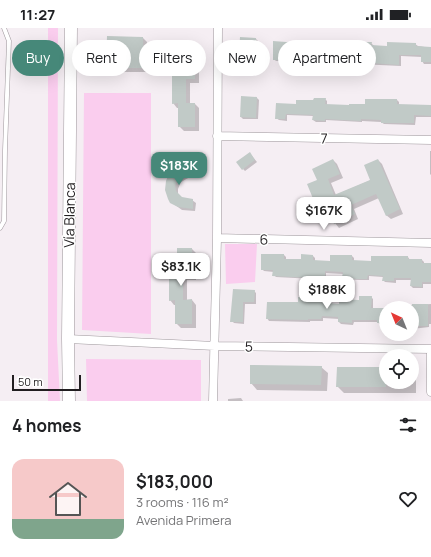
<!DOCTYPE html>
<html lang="en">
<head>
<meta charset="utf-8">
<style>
	body { margin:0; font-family:Manrope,sans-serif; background:#f6f6f6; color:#202124; height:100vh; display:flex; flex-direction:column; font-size:15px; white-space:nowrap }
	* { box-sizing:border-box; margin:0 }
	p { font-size:13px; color:#757577 }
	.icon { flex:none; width:22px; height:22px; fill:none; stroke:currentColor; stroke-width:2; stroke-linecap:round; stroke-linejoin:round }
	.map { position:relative; height:373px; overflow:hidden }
	.side { display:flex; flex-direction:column; background:#fff; flex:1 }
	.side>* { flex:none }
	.guide { position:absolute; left:12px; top:12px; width:407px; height:36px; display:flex; gap:8px }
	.needle { width:26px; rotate:317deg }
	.fabs { position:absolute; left:379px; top:273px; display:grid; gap:8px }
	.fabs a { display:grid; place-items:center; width:40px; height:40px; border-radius:50%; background:#fff; box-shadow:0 4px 16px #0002; font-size:20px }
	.scale { position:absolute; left:12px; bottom:10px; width:69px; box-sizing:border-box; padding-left:4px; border:2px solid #211e20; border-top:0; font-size:11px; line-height:14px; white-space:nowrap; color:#211e20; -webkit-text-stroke:3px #fff; paint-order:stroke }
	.price { position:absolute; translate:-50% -34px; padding:0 9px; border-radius:8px; background:#fff; color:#222; font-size:13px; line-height:26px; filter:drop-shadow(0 1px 2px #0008) }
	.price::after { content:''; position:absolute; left:50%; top:24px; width:12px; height:9px; margin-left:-6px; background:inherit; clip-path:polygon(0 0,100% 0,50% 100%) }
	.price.current { background:#468879; color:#fff }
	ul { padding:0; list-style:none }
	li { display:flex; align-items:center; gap:12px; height:100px; padding:0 12px }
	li+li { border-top:1px solid #e0e0e0 }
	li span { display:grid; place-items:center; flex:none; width:112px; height:80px; border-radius:12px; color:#555 }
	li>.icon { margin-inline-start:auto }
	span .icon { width:48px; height:48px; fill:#fffc; stroke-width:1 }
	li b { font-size:17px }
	h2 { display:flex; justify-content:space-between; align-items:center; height:48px; padding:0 12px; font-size:17px }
	.chip { padding:0 14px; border-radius:18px; background:#fff; box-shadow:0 4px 16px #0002; font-size:14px; line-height:36px }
	.chip.current { background:#468879; color:#fff }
	.status { display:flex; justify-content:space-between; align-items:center; height:28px; padding:0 20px; background:#fff; direction:ltr }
	.status svg { height:11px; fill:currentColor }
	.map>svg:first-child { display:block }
	.green { fill:#facdee }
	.shadow { fill:#0003 }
	.building { fill:#c1cac7 }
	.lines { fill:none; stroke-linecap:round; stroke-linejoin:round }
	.lane-casing { stroke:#9e979c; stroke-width:5 }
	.street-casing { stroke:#9e979c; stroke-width:9 }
	.primary-casing { stroke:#9e979c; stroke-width:13 }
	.lane { stroke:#fff; stroke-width:4 }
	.street { stroke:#fff; stroke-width:8 }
	.primary { stroke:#fff; stroke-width:12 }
	.labels { text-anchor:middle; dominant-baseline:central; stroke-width:3; stroke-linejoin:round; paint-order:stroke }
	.street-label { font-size:14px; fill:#211e20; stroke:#fff }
</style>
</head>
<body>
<div class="status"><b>11:27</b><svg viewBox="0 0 49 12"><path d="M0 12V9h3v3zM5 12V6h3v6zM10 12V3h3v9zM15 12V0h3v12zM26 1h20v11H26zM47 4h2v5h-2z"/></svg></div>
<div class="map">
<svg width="431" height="373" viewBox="0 0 431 373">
	<rect width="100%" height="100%" fill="#f5eef3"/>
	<!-- green -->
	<path class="green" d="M48,0H58L57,312L60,373H48Z
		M84,65H151V306L82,302Z
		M225,216H257L255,254L226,256Z
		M86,331L201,332V373H87Z"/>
	<!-- shadow -->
	<path class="shadow" d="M143,10L147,14L148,44H112L107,40Z
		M241,10L256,11L258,13L257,27H242L240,24Z
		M371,15L374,18L388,19L415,16L418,18L431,20V36H424L422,33V29L401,28V38L358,36V37H344V38L310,36V39L301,38L299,34L276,33L274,31L300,16H343L345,18L361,19Z
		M195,24L199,28V55H190V76H195L199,80V103H184L179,98V80H177L173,75L181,47Z
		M242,69L257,70L259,72L258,91H243L241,89Z
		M325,71L327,73V77H366L397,72L399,74V77L431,79V89H416L415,97L384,96L381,94L362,93V94L326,92V94H316L313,92L314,88L287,87V93L279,92L276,90L297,77Z
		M430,123H431V147L430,146Z
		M252,128L257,134L245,143L243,141Z
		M333,132L337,136L343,150L331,155L336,167L371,152L378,132L382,136L403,186L391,191L386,187L379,170L354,181L358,191L339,200L335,195L333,191L326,193L322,189L318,153Z
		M194,136L197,139V148L190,149L181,154L178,161V167L182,170L192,172L196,175L195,183L182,182L171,174L166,162Z
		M192,221L196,225V252H187V273L192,272L196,277V300H181L176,295V277H174L170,272L178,243Z
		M284,227L286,229V232H302L313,228L315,230V233L331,234L352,228L354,230V233L372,234L408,229L410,232H422L424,234V236H431V256H423V260H413L411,258L412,252H396V255L385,254L383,252V249L369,248V252H359L345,251L343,249V246L326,245V250H314V251L276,249L274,247V244L264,243L262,241Z
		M234,262L254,263L256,265V276H245L244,296L234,295L232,293Z
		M371,269L373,271V281H386V296H380L377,294H354L353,297L341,296L339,294V291L323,290V293H310V294L269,293L267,290L309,271L311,274L340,277Z
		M431,276V296H429V299L412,301V280H390V278Z
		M321,339L328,345L327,363L257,362L251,355Z
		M386,340V354H412V343L416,346V365H344L337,358Z
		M241,370L243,373H228V371Z"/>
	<!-- building -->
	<path class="building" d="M107,8L143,9L144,40H106Z
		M240,9L256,10V26L239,25Z
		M273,13L299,15V13L343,15V17L360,18V14H372L371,17L387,18V14L416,15V18L431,19V34H421V27H399V37L356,34V36L342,35V36L308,34V37H298V33L273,32Z
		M180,23H195V51H186V75H195V99H178V75L172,76V46H180Z
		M241,68L257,69L256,90L240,89Z
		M314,70H326L325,76L349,77V76H365V71H397V76L431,77V88L414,87V95H381V92L361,91V93L325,91V93L312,92L313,87L286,86L285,91H275L276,75L296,76V72H313Z
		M250,124L255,132L242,142L236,134Z
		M333,131L340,146L328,151L334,167L370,152L364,137L378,131L400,181L386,188L376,166L351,177L355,186L334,196L330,186L321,190L307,156L317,152L312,141Z
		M194,135V146H186L178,151L175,157L176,163L182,169L193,171V181L178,179L170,175L168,171L165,162L166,153L169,145L175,140L181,137Z
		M177,220H192V248H183V272L192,271V296H175V272L169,273V243L177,242Z
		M261,226H284V231H301V226L313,227V232L330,233V227H352V232L371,233V228H408V231H422V235H431V254H422V259L410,258L411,250H394V253H382L383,248L368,247L367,251H356L342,249L343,244L325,243V249L312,248V250L272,248L273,242H261Z
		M233,261L255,262L254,274H243V294H230Z
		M359,268H372L371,280H386V295H377V292H352V295L338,294V289L322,288L321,291H308V292L266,291L267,274H298V269L309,270V273L339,276V271L359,272Z
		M412,276H428V298H412Z
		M250,337L322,338L321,357L250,356Z
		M337,339H386V359H336Z"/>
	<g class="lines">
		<!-- lane casing -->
		<g class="lane-casing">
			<path id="lane" d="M0,200L4,193L5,122L9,13L4,0"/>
		</g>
		<!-- street casing -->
		<g class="street-casing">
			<path id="street" d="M217,108L431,112
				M217,210L431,215
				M68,311L215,318L431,321
				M431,321V364
				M213,373L217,210L218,0"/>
		</g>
		<!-- primary casing -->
		<g class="primary-casing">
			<path id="primary" d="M69,373L68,311L71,0"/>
		</g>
		<!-- lane -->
		<use href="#lane" class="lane"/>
		<!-- street -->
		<use href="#street" class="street"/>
		<!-- primary -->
		<use href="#primary" class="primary"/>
	</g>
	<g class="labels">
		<!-- street labels -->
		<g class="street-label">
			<text transform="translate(324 110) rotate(1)">7</text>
			<text transform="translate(69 187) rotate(-89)">Vía Blanca</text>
			<text transform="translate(264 211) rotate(1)">6</text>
			<text transform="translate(249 318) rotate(1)">5</text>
		</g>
	</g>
</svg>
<div class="fabs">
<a><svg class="needle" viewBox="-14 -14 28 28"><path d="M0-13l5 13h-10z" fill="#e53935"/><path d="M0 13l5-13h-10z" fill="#757577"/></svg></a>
<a><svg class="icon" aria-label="locate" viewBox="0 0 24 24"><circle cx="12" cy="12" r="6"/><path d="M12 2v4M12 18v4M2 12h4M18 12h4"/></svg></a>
</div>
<div class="scale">50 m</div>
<b class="price current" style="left:179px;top:158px">$183K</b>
<b class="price" style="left:324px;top:203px">$167K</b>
<b class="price" style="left:181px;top:259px">$83.1K</b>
<b class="price" style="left:327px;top:282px">$188K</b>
<div class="guide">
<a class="chip current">Buy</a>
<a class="chip">Rent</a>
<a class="chip">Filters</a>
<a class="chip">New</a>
<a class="chip">Apartment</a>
</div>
</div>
<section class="side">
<h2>4 homes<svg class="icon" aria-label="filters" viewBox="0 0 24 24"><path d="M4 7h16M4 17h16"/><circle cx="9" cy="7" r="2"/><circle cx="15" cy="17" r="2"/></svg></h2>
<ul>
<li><span style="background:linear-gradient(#f6c9c9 75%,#7fa58c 0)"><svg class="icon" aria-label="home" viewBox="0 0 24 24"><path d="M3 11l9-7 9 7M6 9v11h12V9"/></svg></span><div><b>$183,000</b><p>3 rooms · 116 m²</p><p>Avenida Primera</p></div><svg class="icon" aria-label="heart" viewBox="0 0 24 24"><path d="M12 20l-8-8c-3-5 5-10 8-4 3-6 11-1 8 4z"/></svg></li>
</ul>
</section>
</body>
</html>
